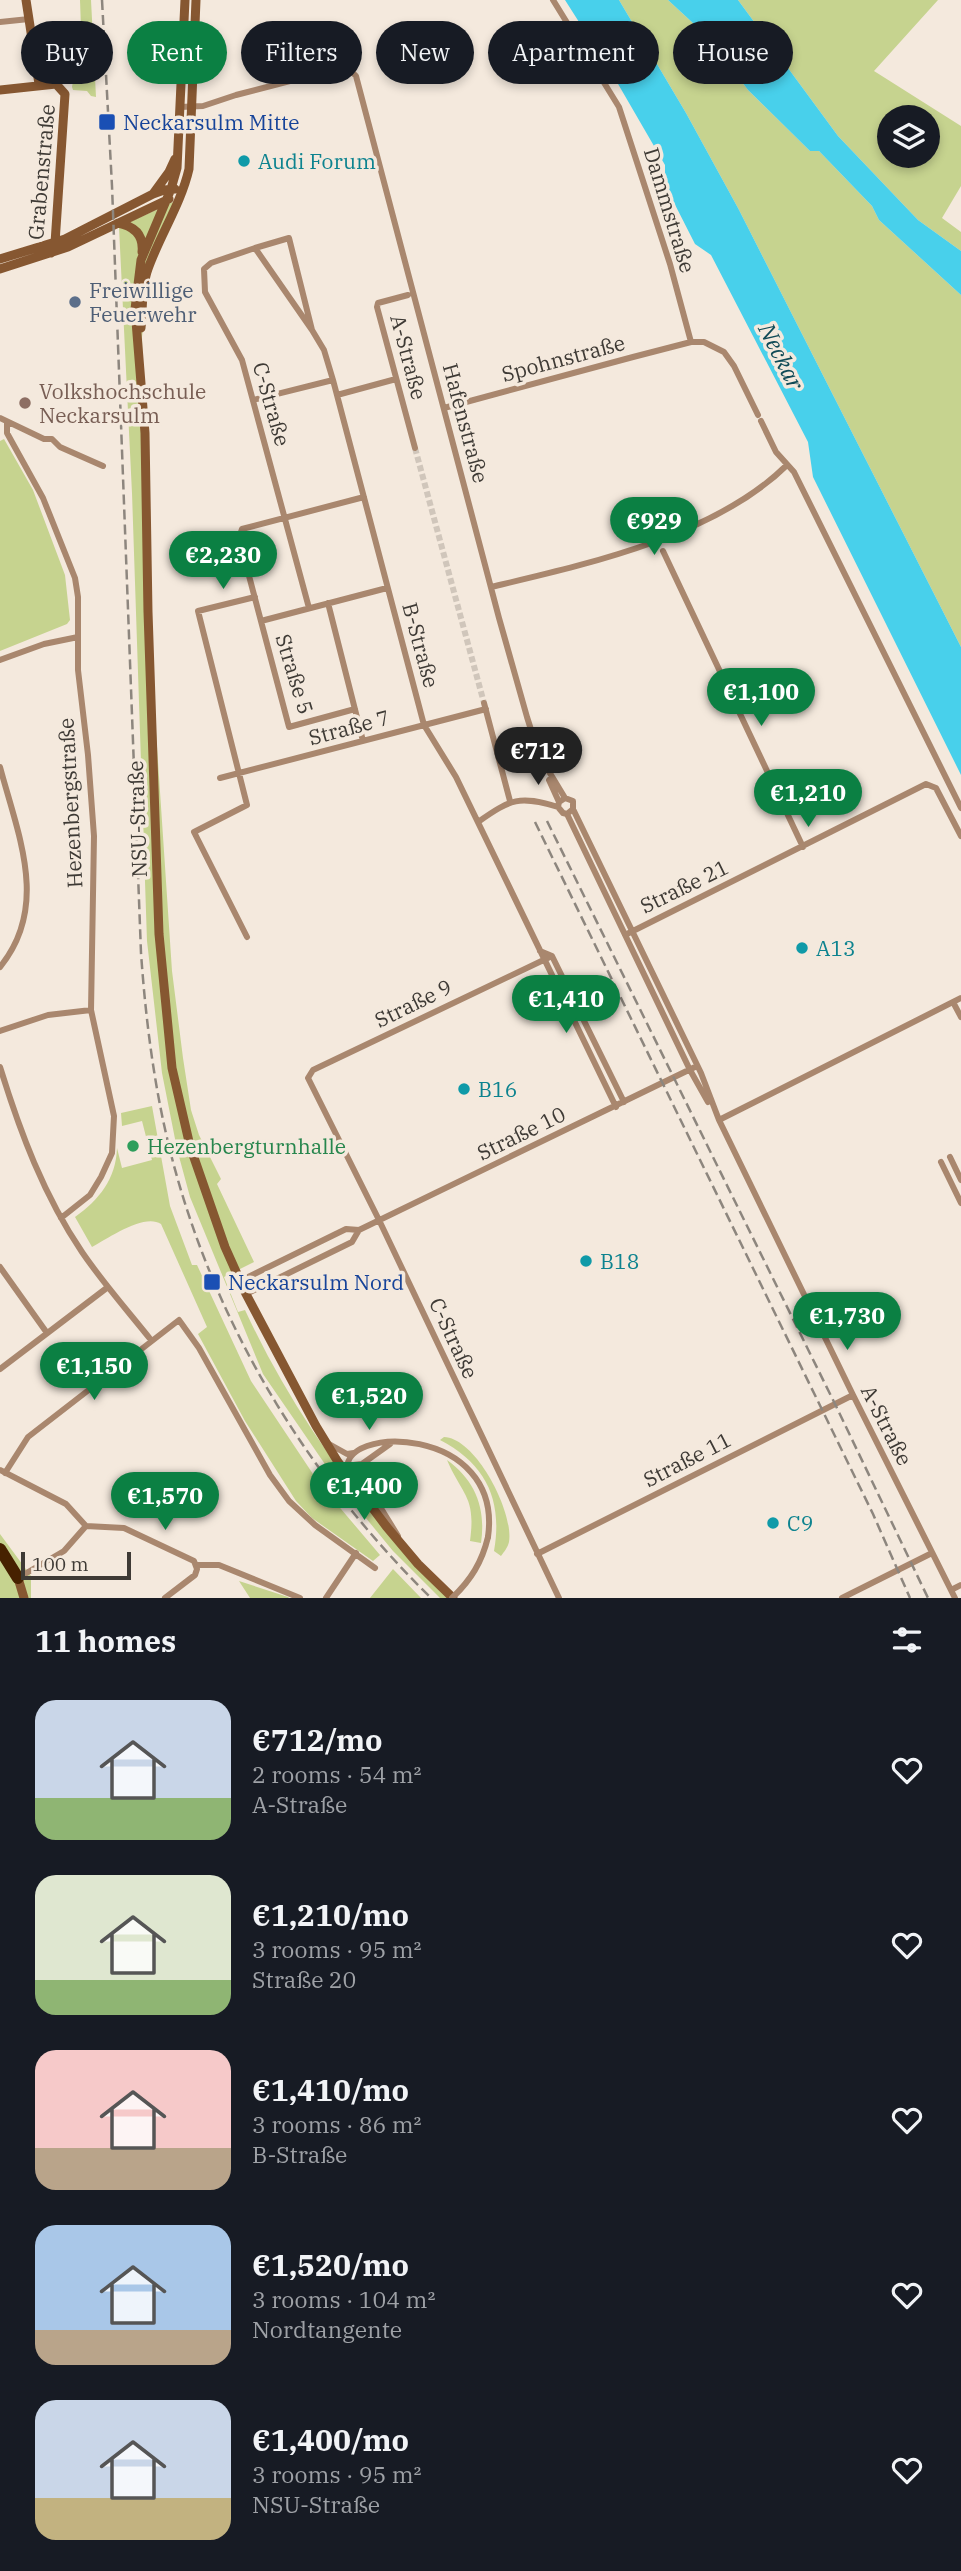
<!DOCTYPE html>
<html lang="en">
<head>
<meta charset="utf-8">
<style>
	body { margin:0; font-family:"IBM Plex Serif",serif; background:#20242c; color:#f1f3f6; height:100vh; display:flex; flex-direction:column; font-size:26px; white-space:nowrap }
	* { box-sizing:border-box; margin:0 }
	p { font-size:23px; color:#9ea1a6 }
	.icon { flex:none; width:38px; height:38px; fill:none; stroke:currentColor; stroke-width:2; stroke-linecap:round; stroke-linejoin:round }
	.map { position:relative; height:1598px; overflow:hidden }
	.side { display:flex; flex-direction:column; background:#171b24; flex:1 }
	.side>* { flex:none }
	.top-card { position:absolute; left:21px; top:21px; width:920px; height:63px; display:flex; gap:14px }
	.controls { position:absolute; left:877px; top:105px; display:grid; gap:14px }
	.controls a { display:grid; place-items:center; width:63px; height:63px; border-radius:50%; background:#171b24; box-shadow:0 4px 10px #0003; font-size:35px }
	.scale { position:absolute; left:21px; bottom:18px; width:110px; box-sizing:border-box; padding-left:7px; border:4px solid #3e3a35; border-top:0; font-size:19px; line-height:24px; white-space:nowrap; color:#3e3a35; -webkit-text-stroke:5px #f4e9dd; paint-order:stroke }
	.price { position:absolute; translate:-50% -60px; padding:0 16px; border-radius:24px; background:#0b8043; color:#fff; font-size:23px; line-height:46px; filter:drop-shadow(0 2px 4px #0008) }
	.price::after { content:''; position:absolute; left:50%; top:42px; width:21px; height:16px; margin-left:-10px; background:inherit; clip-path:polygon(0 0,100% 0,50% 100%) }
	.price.selected { background:#222; color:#fff }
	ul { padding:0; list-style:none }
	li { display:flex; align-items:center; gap:21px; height:175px; padding:0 35px }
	li span { display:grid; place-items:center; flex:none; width:196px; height:140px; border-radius:21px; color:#555 }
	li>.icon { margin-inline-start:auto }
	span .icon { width:84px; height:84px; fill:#fffc; stroke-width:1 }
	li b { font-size:30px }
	h2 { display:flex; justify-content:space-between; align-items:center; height:84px; padding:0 35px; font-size:30px }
	.chip { padding:0 24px; border-radius:32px; background:#171b24; box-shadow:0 4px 10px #0003; font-size:24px; line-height:63px }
	.chip.selected { background:#0b8043; color:#fff }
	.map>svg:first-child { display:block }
	.green { fill:#c6d38f; fill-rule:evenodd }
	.water { fill:#48d0eb }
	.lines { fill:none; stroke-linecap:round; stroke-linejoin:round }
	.street-tunnel { stroke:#d0c6bb; stroke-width:6; stroke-dasharray:6 3; stroke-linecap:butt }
	.street { stroke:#a9876e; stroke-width:6 }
	.secondary { stroke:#865731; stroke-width:9 }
	.highway { stroke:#462100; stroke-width:12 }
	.rail { stroke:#8d867e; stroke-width:2.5; stroke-dasharray:10 5; stroke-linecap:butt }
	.street-bridge { stroke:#a9876e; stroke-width:6 }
	.transit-dot { fill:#1a4fb4; stroke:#f4e9dd; stroke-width:2.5 }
	.culture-dot { fill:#0f9aa8; stroke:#f4e9dd; stroke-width:2.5 }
	.service-dot { fill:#5c6f8a; stroke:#f4e9dd; stroke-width:2.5 }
	.education-dot { fill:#8d6e63; stroke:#f4e9dd; stroke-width:2.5 }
	.leisure-dot { fill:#2e9e5b; stroke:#f4e9dd; stroke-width:2.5 }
	.labels { text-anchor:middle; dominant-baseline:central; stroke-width:7; stroke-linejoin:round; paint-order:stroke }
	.transit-label { font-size:21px; fill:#164399; stroke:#f4e9dd; text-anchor:start }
	.culture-label { font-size:21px; fill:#0d838f; stroke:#f4e9dd; text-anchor:start }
	.street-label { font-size:21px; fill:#3e3a35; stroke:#f4e9dd }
	.service-label { font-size:21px; fill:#4e5e75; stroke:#f4e9dd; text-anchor:start }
	.education-label { font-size:21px; fill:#785e54; stroke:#f4e9dd; text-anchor:start }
	.leisure-label { font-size:21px; fill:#27864d; stroke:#f4e9dd; text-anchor:start }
	.water-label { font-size:23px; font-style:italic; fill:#104a56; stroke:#f4e9dd }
</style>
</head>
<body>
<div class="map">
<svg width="961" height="1598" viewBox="0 0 961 1598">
	<rect width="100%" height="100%" fill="#f4e9dd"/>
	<!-- green -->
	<path class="green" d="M80,0H91L96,97L91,96L87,91L73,90L72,87L76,64L77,29L81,28Z
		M619,0H668L707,36L748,90L810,151H819L872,206L879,220L961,295V647L738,208L686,113Z
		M738,0H938L874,71L961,126V186L942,218L961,232V251L918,220L838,136ZM889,117H928V156H889Z
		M182,198L150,271L142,337L149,627L172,971L183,1058L191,1110L199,1135L221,1179L217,1184L254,1262L224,1277L238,1312L245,1310C295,1418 366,1514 451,1598H440L393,1551L342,1489L263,1374L190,1197L177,1149L162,1073L147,941L132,493L119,227Z
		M4,439L33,490L65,575L70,620L67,624L0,651V441Z
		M152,1106L170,1206L192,1265H197L251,1381L319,1483L380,1555L373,1561L312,1518L296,1501L245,1421L198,1334L207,1327L161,1224C144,1213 109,1238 92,1247L75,1217C99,1200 116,1179 117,1148L122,1168L152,1160L142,1121L122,1126L121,1113Z
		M444,1437C476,1438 514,1512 509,1542C508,1547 504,1552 501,1556L494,1551C503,1500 486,1464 440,1440Z
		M447,1460C476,1481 486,1509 481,1543L470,1541C476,1496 463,1497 447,1460Z
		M0,1534L31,1576V1598H0Z
		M393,1569L421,1598H370Z
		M239,1581L288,1597L289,1598H250Z"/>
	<!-- water -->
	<path class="water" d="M565,0H619L686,113L738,208L961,647V775L813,477L808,442L711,255L695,244L665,185V165L614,77Z
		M668,0H738L838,136L918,220L961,251V295L879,220L872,206L819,151H810L748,90L707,36Z"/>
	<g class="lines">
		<!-- street-tunnel -->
		<path class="street-tunnel" d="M415,448L484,703"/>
		<!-- street -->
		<path class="street" d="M553,0L619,107L670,264L691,342
			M0,22L29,19
			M180,107L203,106L236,95L340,68L352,72L356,76L499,618L527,717L539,755L565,798
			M255,248L211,263L204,269L205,292L242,360L309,608
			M408,295L378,303L377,307L415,448
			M312,330L255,248L289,238L312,330L324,350L333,380L424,725L456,777L616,1107
			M337,395L396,379
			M253,400L333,380
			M444,408L633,357L691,342H704L724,352L734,366L758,415
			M0,418L44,439H52L60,447L103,466
			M761,421L776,452L794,472L961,808
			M7,423V433L43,498L75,578L78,597V670L88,755L94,836L91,1010L114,1116L112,1153L101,1177L90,1195L61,1218
			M663,551L803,847
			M491,587C588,564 715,536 787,465
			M328,603L363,741
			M261,621L387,588
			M0,660L44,644L78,637
			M484,703L510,801
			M355,709L289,727L239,538L242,529L364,497
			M0,767C18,835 50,906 0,967
			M552,777L549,780L559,802
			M220,778L486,709
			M573,809L567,814L563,813L558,807L559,802L565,798L573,801V809L701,1073L719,1120L853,1395L955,1598
			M567,814L690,1070L708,1102
			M478,822C511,799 519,795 558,807
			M625,935L926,784L936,788L961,836
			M247,937L194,832L247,805L198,611L255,597
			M540,951L552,956L624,1102
			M552,956L313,1070L308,1078L379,1220L559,1598
			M953,1002L961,1017
			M0,1031L48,1015L91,1010
			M0,1067C20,1132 44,1196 82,1252C103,1283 128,1311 151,1340
			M719,1120L961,998
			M950,1157L961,1180
			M941,1162L961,1203
			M0,1267L47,1333
			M240,1281L346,1229L359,1230L697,1066
			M246,1294L352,1242L359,1230
			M0,1369L108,1287
			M329,1444L347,1454L354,1453
			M368,1460L364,1471L366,1484L398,1536
			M345,1466L362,1464L390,1444
			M0,1470L66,1504L86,1526
			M348,1472C336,1424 504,1424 488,1537
			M5,1473L28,1437L179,1320L199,1348L270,1475L289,1501L315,1525L375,1568
			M86,1526L124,1528L194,1561L197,1569L195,1575L165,1598
			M537,1554L853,1395
			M196,1565H219L300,1598
			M18,1578L64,1551L86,1526
			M951,1590L961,1585
			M326,1598L356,1553
			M842,1598L932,1553"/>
		<!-- secondary -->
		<path class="secondary" d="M26,0L39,84
			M185,0L177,168L171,189L141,260L135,309L145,433L148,612L159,934L172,1068L190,1146L225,1247L246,1294L316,1426L338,1462L386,1526L418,1564L453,1598
			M0,90L56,84L65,94L55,243L51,253
			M153,194L169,172L175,159
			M118,223C133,226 144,234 142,252
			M0,259L65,239L153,194L164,190L175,189
			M0,269L68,247L169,199
			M141,328C143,309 141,288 148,269C160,235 181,204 189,169L196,0
			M18,1578L24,1598"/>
		<!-- highway -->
		<path class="highway" d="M0,1549L18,1578"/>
		<!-- rail -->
		<path class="rail" d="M102,0L112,186L141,953C146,1024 155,1094 173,1162C217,1329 309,1478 431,1598
			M547,821L835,1404L928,1598
			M535,822L873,1514L910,1598"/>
		<!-- street-bridge -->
		<path class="street-bridge" d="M452,1598C471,1580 482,1562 488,1537"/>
	</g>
	<!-- markers -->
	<g class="transit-dot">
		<rect x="98" y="113" width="18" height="18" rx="3.5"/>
		<rect x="203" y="1273" width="18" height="18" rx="3.5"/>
	</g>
	<g class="culture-dot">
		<circle cx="244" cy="161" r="7"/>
		<circle cx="802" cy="948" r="7"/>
		<circle cx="464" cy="1089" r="7"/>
		<circle cx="586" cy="1261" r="7"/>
		<circle cx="773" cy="1523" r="7"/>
	</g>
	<circle class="service-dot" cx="75" cy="302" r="7"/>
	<circle class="education-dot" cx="25" cy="403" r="7"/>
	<circle class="leisure-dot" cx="133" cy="1146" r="7"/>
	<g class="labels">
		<!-- transit labels -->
		<g class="transit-label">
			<text x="123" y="122">Neckarsulm Mitte</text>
			<text x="228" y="1282">Neckarsulm Nord</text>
		</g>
		<!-- culture labels -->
		<g class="culture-label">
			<text x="258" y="161">Audi Forum</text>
			<text x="816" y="948">A13</text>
			<text x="478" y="1089">B16</text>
			<text x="600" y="1261">B18</text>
			<text x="787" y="1523">C9</text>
		</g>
		<!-- street labels -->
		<g class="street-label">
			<text transform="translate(41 172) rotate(-85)">Grabenstraße</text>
			<text transform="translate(670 210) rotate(73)">Dammstraße</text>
			<text transform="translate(409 357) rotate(75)">A-Straße</text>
			<text transform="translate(563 358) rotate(-15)">Spohnstraße</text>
			<text transform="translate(272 404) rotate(74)">C-Straße</text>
			<text transform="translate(466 423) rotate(75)">Hafenstraße</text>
			<text transform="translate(421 645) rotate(75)">B-Straße</text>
			<text transform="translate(295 674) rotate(73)">Straße 5</text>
			<text transform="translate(349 727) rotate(-15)">Straße 7</text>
			<text transform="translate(70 803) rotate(-93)">Hezenbergstraße</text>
			<text transform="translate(137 819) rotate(-92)">NSU-Straße</text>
			<text transform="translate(684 886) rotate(-26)">Straße 21</text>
			<text transform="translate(413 1003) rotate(-26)">Straße 9</text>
			<text transform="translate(521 1133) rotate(-26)">Straße 10</text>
			<text transform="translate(454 1338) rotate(65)">C-Straße</text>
			<text transform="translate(887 1425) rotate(63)">A-Straße</text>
			<text transform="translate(687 1459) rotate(-27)">Straße 11</text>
		</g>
		<!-- service labels -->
		<g class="service-label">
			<text x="89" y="290">Freiwillige<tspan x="89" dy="24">Feuerwehr</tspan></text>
		</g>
		<!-- education labels -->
		<g class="education-label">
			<text x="39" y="391">Volkshochschule<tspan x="39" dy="24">Neckarsulm</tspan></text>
		</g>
		<!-- leisure labels -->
		<g class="leisure-label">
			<text x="147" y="1146">Hezenbergturnhalle</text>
		</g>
		<!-- water labels -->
		<g class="water-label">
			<text transform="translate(782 356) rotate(63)">Neckar</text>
		</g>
	</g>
</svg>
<div class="controls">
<a><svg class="icon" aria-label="layers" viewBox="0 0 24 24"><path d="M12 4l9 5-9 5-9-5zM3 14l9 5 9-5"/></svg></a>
</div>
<div class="scale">100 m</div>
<b class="price" style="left:654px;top:557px">€929</b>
<b class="price" style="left:223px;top:591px">€2,230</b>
<b class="price" style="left:761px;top:728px">€1,100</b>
<b class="price selected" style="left:538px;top:787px">€712</b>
<b class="price" style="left:808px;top:829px">€1,210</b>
<b class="price" style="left:566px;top:1035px">€1,410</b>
<b class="price" style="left:847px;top:1352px">€1,730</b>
<b class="price" style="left:94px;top:1402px">€1,150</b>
<b class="price" style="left:369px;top:1432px">€1,520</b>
<b class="price" style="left:364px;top:1522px">€1,400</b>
<b class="price" style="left:165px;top:1532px">€1,570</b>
<div class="top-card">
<a class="chip">Buy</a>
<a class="chip selected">Rent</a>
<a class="chip">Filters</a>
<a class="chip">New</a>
<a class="chip">Apartment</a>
<a class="chip">House</a>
</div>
</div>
<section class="side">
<h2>11 homes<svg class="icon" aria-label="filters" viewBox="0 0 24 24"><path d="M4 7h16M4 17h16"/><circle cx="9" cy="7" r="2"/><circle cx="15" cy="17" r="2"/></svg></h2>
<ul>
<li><span style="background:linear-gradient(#c9d6e8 70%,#8fb573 0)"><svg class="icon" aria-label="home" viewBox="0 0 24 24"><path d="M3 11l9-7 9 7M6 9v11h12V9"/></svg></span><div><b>€712/mo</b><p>2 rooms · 54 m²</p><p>A-Straße</p></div><svg class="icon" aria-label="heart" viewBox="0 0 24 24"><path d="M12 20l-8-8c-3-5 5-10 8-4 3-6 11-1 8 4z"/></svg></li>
<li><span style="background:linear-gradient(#dfe7d0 75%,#8fb573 0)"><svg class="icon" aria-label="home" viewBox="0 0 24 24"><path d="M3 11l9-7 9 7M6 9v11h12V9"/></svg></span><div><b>€1,210/mo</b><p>3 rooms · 95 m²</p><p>Straße 20</p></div><svg class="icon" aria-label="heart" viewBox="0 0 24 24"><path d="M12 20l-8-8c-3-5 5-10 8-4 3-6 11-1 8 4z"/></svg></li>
<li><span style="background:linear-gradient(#f6c9c9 70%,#b9a48a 0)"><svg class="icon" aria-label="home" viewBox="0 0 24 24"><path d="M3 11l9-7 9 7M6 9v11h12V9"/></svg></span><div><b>€1,410/mo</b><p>3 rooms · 86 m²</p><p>B-Straße</p></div><svg class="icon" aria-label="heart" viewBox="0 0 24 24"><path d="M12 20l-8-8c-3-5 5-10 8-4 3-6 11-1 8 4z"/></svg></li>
<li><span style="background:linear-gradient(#a9c7e8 75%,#b9a48a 0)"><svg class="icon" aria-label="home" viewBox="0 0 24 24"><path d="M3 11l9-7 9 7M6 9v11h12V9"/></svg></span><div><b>€1,520/mo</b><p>3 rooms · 104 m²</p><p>Nordtangente</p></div><svg class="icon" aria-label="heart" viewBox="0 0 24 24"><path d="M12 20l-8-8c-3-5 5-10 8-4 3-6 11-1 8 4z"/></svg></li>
<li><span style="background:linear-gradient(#c9d6e8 70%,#c2b280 0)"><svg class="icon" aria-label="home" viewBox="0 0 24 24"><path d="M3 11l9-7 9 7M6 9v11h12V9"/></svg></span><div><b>€1,400/mo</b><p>3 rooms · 95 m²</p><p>NSU-Straße</p></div><svg class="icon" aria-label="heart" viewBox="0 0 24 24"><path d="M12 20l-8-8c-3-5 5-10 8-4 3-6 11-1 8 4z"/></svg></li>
</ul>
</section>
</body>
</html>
